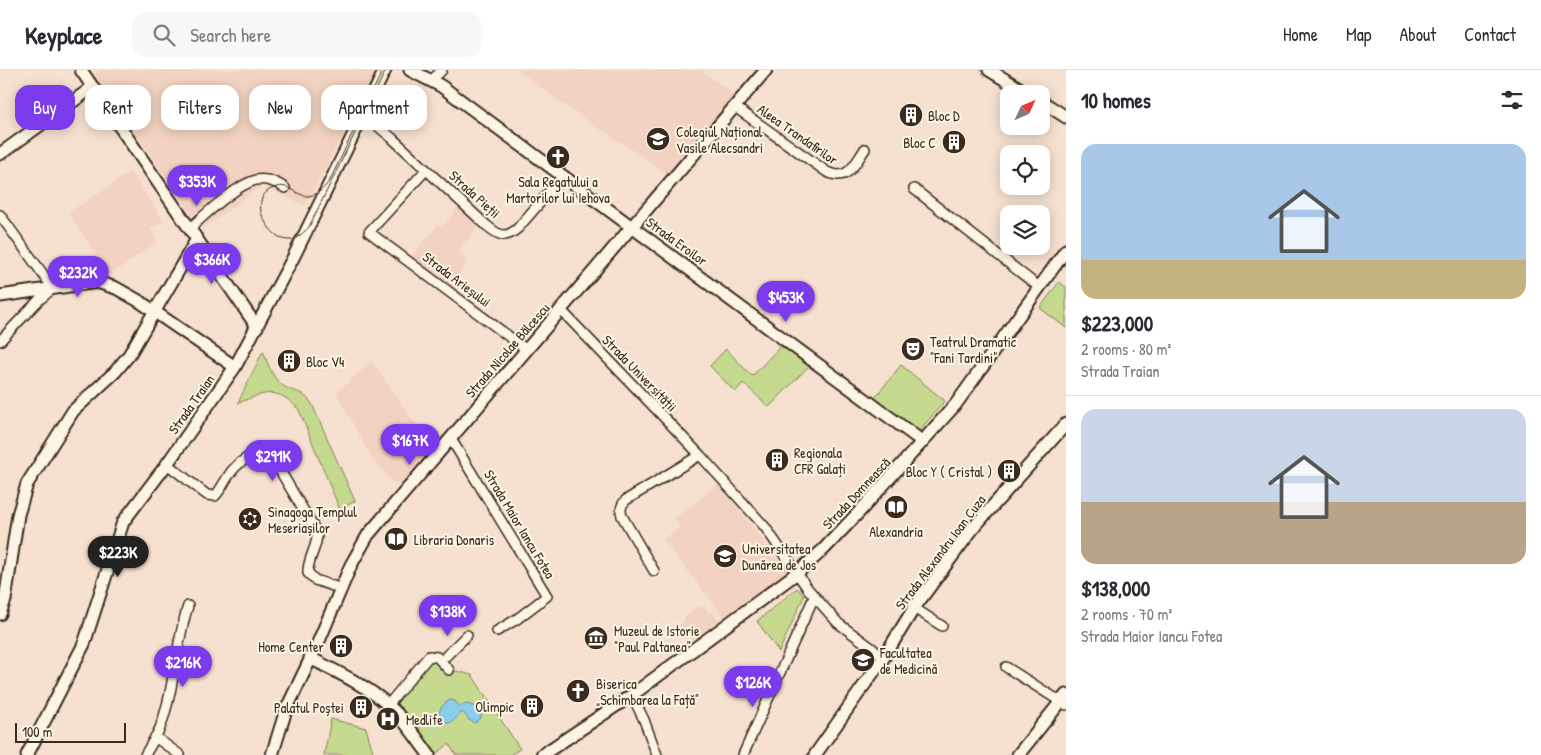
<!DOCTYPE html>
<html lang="en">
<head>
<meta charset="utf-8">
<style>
	body { margin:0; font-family:"Patrick Hand",sans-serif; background:#f7f7f7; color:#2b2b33; height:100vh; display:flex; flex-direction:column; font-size:19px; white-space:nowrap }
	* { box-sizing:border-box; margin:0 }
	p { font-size:16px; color:#7c7c81 }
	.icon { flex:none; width:28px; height:28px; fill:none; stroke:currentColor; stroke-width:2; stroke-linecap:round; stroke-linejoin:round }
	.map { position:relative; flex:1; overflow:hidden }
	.sheet { display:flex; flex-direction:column; background:#fff; width:475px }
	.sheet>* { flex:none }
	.top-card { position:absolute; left:15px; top:15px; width:475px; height:45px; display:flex; gap:10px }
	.needle { width:32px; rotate:46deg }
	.controls { position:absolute; left:1000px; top:15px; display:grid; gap:10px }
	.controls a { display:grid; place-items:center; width:50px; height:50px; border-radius:10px; background:#fff; box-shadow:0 2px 12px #0003; font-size:25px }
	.scale { position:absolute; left:15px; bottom:12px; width:111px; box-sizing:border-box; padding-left:5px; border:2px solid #3b2a1e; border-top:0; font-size:14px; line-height:18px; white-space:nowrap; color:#3b2a1e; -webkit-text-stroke:4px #fcf5e5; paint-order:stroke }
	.price { position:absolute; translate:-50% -42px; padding:0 11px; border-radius:18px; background:#7c3aed; color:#fff; font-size:16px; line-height:32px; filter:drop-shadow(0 1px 2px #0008) }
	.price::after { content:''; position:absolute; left:50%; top:30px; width:15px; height:11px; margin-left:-8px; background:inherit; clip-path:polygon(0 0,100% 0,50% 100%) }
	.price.on { background:#222; color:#fff }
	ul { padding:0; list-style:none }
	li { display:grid; align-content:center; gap:10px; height:265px; padding:0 15px }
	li+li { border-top:1px solid #e1e1e2 }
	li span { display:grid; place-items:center; height:155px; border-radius:15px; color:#555 }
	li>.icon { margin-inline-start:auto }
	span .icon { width:90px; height:90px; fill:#fffc; stroke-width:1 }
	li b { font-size:21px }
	h2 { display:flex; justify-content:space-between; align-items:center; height:60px; padding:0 15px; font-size:21px }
	.tag { padding:0 18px; border-radius:15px; background:#fff; box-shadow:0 2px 12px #0003; font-size:18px; line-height:45px }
	.tag.on { background:#7c3aed; color:#fff }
	header { display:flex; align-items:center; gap:30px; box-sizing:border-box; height:70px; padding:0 25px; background:#fff; border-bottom:1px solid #e1e1e2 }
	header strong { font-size:24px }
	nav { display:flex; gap:28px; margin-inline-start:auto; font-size:18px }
	.search { width:350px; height:45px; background:#f7f7f7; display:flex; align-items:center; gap:12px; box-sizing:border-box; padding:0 18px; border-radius:15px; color:#7c7c81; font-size:19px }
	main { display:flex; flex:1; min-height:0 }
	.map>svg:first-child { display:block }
	.built { fill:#f2d2c0 }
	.green { fill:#c5da8f; stroke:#808256 }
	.water { fill:#8bcdec; stroke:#6b8c9a }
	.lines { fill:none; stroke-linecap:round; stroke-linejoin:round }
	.street-casing { stroke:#3b2a1e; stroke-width:12 }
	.secondary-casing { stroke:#3b2a1e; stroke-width:15 }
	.street { stroke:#fcf5e5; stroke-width:9 }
	.secondary { stroke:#fcf5e5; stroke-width:11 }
	.tram { stroke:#3b2a1e; stroke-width:1 }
	.labels { text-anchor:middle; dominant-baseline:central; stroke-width:4; stroke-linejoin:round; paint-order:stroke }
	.poi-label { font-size:14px; fill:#3b2a1e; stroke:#fcf5e5; text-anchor:start }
	.street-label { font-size:14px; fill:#3b2a1e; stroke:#fcf5e5 }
</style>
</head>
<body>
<header>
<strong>Keyplace</strong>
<div class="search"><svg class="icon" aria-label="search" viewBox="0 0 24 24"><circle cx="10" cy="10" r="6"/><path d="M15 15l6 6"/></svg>Search here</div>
<nav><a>Home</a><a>Map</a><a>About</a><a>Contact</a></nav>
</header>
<main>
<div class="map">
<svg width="1066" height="685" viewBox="0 0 1066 685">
	<rect width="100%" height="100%" fill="#f6e0cf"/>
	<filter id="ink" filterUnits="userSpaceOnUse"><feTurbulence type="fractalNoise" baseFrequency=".02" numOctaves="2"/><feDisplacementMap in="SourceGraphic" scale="10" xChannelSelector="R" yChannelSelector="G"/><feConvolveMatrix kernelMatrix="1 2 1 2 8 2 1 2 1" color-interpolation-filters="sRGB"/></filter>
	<g filter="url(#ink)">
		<!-- built -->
		<path class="built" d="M101,0H378L305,135L262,116L202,159L94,4Z
			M518,0H701L737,27L668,104L563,34Z
			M130,102L164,151L150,159L158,171L110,205L68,143Z
			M459,136L480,155L458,180L468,190L453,216L412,186L438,155L442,158Z
			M372,291L434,381L402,417L393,412L371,386L336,323Z
			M719,414L787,502L726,549L663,470L680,457L674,449Z
			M704,536L709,543L712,541L719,550L691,570L679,555L685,550L684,548L696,537L698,539Z"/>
		<!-- green -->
		<path class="green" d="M1059,212L1066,217V258L1040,238Z
			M782,275L809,296L769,337L743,313L735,322L710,296L726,279L752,306Z
			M263,281C268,294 273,312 287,318C300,324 300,320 311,332L355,431L340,440L299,340C277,315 264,323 238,333Z
			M901,295L945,331L918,362L873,330Z
			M797,518L804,526L779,582L757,551Z
			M430,587L452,600L472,605L520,679L510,685H456L449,674L436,684L391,635Z
			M331,649L366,658L374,685H324Z"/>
		<!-- water -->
		<path class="water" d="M451,630L455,631L459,636L467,634L477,637L481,644V648L475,653L469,650L464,643H461L452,652L447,653L438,646C440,638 443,633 451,630Z"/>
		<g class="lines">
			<!-- street casing -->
			<g class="street-casing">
				<path id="street" d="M431,11L442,0
					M735,37L827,102C848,112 854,95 865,79
					M363,47L374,53L392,68L486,155C498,165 505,170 518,158L563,106
					M426,100L369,162L527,280
					M914,119L1039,217
					M0,145L53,218L37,232L0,271
					M190,158C205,145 236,115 256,110C267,108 276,112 285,118
					M561,240L700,385L765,457L808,519L838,553L884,587
					M451,369L547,526L517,549L497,561
					M167,394L207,425L215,426C221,420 224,412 229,405C236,394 254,380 269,382L317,463C318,477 307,489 308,503L315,510L342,519
					M654,501L622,446C620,439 621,435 626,430L700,385
					M914,538L942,556
					M446,586L467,565
					M1006,597L1066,635
					M632,625L644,650L657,685
					M388,635L429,586L437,587L449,600
					M155,667L180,685
					M145,685C150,676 156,667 160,658C175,618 175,576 188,536
					M743,685L814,527"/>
			</g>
			<!-- secondary casing -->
			<g class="secondary-casing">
				<path id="secondary" d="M81,0L257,257
					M410,0L441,16L923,372
					M989,0L1029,24
					M1041,31L1066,47
					M0,84L93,17
					M0,226L97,212L116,218L139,231L235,297
					M0,544L5,530L18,445L27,414L73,341L115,302L129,285L197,169
					M310,588C337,602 365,615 387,634C404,649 416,667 429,685
					M27,685L84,574L123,452L167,394L235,297L293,188L385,0
					M272,685L286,640L318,573L351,495L368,465L766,0
					M542,685L632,625L797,503L824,479L860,441L956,334L1066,180
					M815,685L884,587L914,538L974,457L1066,354
					M1018,685L1066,625"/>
			</g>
			<!-- street -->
			<use href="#street" class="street"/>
			<!-- secondary -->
			<use href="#secondary" class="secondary"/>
			<!-- tram -->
			<path class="tram" d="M383,0L330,110C325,117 319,124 309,126C297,127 289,113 277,117C258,121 257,140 266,153C270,160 276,166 283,169C294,173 302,164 309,157L386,0"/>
		</g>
	</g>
	<!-- icons -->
	<defs>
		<g id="building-disc" transform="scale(1.25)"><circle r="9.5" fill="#3b2a1e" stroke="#fcf5e5"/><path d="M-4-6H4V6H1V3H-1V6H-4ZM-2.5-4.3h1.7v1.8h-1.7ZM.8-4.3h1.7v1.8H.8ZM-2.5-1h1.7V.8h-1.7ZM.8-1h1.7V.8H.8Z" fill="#fff"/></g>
		<g id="university-disc" transform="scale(1.25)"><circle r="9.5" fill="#3b2a1e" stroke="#fcf5e5"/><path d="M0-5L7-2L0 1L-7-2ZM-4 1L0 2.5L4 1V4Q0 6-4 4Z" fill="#fff"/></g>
		<g id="church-disc" transform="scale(1.25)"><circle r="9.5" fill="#3b2a1e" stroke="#fcf5e5"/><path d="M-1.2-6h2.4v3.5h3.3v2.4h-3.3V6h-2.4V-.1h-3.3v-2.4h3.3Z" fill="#fff"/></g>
		<g id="theatre-disc" transform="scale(1.25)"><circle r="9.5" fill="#3b2a1e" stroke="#fcf5e5"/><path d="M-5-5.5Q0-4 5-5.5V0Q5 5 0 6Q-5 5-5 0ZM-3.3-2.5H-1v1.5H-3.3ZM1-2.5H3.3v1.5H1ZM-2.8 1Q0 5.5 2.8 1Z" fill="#fff"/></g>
		<g id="library-disc" transform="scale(1.25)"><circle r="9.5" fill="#3b2a1e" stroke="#fcf5e5"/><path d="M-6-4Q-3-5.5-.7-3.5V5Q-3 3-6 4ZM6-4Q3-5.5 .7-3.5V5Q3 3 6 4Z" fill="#fff"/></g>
		<g id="synagogue-disc" transform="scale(1.25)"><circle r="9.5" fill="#3b2a1e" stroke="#fcf5e5"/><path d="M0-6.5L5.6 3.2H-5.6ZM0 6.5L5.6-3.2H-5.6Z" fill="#fff"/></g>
		<g id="museum-disc" transform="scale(1.25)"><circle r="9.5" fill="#3b2a1e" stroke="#fcf5e5"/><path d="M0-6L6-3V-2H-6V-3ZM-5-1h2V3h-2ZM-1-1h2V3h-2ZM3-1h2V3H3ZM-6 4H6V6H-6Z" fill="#fff"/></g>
		<g id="hospital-disc" transform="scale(1.25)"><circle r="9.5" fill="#3b2a1e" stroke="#fcf5e5"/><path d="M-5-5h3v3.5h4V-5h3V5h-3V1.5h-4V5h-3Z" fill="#fff"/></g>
	</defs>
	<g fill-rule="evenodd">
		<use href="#building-disc" x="911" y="45"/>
		<use href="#university-disc" x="658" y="69"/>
		<use href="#building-disc" x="954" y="72"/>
		<use href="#church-disc" x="558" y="87"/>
		<use href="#theatre-disc" x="913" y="279"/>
		<use href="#building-disc" x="289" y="291"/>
		<use href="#building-disc" x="777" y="390"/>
		<use href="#building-disc" x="1009" y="401"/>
		<use href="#library-disc" x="896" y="437"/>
		<use href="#synagogue-disc" x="250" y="449"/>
		<use href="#library-disc" x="396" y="469"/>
		<use href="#university-disc" x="725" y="486"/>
		<use href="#museum-disc" x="596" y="568"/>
		<use href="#building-disc" x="341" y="576"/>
		<use href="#university-disc" x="863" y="590"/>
		<use href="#church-disc" x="578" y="621"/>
		<use href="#building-disc" x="532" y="636"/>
		<use href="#building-disc" x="361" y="637"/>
		<use href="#hospital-disc" x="388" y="649"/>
	</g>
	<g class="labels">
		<!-- poi labels -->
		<g class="poi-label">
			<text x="928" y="45">Bloc D</text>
			<text x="676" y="61">Colegiul Național<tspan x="676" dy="16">Vasile Alecsandri</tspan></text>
			<text x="936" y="72" text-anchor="end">Bloc C</text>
			<text x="558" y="111" text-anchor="middle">Sala Regatului a<tspan x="558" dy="16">Martorilor lui Iehova</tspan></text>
			<text x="930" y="271">Teatrul Dramatic<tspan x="930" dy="16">"Fani Tardini"</tspan></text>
			<text x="306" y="291">Bloc V4</text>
			<text x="794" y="382">Regionala<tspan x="794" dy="16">CFR Galați</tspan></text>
			<text x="992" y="401" text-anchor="end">Bloc Y ( Cristal )</text>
			<text x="268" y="441">Sinagoga Templul<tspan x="268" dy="16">Meseriașilor</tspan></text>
			<text x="896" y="461" text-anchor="middle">Alexandria</text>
			<text x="414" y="469">Libraria Donaris</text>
			<text x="742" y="478">Universitatea<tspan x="742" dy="16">Dunărea de Jos</tspan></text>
			<text x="614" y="560">Muzeul de Istorie<tspan x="614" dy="16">"Paul Paltanea"</tspan></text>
			<text x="324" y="576" text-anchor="end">Home Center</text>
			<text x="880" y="582">Facultatea<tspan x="880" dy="16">de Medicină</tspan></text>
			<text x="596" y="613">Biserica<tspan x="596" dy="16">„Schimbarea la Față"</tspan></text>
			<text x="514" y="636" text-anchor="end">Olimpic</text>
			<text x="344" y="637" text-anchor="end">Palatul Poștei</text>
			<text x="406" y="649">Medlife</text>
		</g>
		<!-- street labels -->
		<g class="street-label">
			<text transform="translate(798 64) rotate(35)">Aleea Trandafirilor</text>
			<text transform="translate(475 124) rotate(42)">Strada Pieții</text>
			<text transform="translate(677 171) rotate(36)">Strada Eroilor</text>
			<text transform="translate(457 209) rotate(37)">Strada Arieșului</text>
			<text transform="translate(507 280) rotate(-49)">Strada Nicolae Bălcescu</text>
			<text transform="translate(640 303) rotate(46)">Strada Universității</text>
			<text transform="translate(191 334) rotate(-55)">Strada Traian</text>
			<text transform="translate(856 423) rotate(-47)">Strada Domnească</text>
			<text transform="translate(520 454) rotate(59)">Strada Maior Iancu Fotea</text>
			<text transform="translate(940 482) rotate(-53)">Strada Alexandru Ioan Cuza</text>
		</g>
	</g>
</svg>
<div class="controls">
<a><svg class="needle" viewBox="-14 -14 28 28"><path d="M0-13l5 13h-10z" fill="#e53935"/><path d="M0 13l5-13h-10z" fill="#7c7c81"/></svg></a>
<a><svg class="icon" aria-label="locate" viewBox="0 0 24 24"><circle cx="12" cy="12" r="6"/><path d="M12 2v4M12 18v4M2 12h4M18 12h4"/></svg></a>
<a><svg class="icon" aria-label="layers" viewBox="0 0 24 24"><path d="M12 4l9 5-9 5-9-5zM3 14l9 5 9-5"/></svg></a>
</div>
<div class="scale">100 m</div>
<b class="price" style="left:197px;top:137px">$353K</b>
<b class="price" style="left:212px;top:215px">$366K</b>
<b class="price" style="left:78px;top:228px">$232K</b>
<b class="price" style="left:786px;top:253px">$453K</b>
<b class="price" style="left:410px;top:396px">$167K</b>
<b class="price" style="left:273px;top:412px">$291K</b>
<b class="price on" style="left:118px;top:508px">$223K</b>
<b class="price" style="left:448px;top:567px">$138K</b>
<b class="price" style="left:183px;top:618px">$216K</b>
<b class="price" style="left:753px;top:638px">$126K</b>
<div class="top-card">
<a class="tag on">Buy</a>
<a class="tag">Rent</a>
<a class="tag">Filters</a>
<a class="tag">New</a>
<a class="tag">Apartment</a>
</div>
</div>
<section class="sheet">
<h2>10 homes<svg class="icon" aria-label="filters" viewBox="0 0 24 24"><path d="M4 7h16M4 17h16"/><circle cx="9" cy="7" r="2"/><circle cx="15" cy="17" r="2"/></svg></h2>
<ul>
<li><span style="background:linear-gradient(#a9c7e8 75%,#c2b280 0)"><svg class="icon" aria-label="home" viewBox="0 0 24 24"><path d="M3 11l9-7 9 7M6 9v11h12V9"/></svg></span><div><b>$223,000</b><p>2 rooms · 80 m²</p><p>Strada Traian</p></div></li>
<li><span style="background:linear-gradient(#c9d6e8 60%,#b9a48a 0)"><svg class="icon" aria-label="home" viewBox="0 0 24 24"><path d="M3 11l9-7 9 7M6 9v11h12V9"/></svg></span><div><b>$138,000</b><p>2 rooms · 70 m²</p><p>Strada Maior Iancu Fotea</p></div></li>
</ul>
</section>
</main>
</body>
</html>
